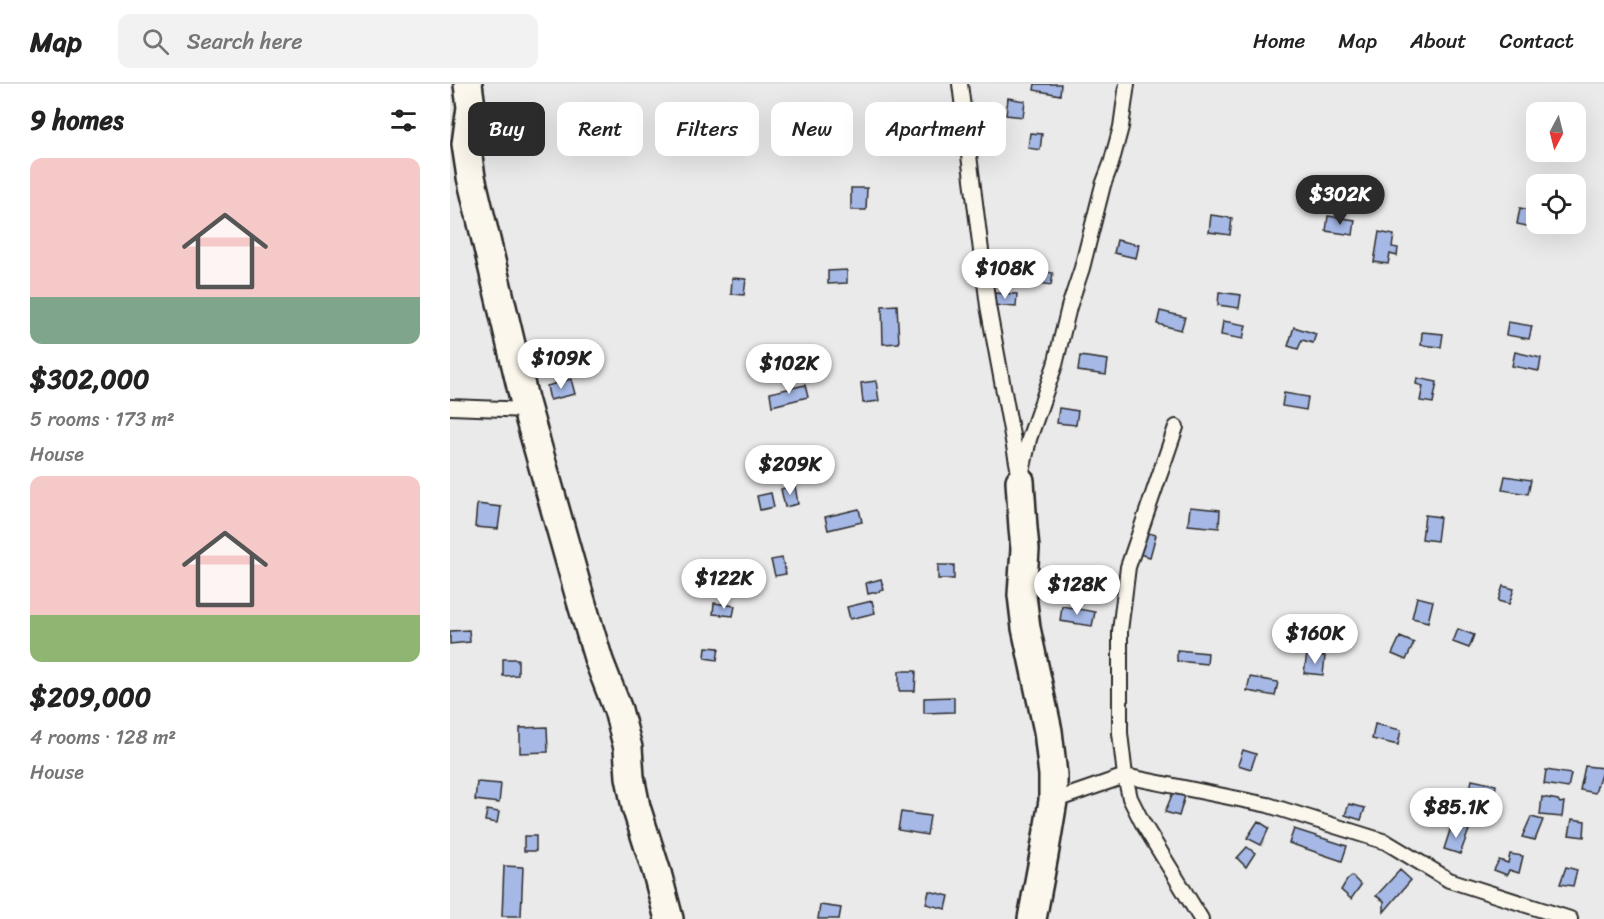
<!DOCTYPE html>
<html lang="en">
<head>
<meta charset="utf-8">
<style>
	body { margin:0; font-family:Sriracha,sans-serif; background:#f2f2f2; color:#222; height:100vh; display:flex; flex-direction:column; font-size:22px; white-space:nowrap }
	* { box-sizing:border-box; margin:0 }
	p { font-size:20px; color:#767676 }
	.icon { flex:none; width:33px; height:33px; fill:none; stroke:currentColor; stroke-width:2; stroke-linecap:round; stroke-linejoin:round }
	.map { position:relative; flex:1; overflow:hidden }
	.panel { display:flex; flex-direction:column; background:#fff; width:450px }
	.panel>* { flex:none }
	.guide { position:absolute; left:18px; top:18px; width:570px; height:54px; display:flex; gap:12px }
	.needle { width:39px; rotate:187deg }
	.buttons { position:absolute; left:1076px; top:18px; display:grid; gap:12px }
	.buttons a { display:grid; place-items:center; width:60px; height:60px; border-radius:12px; background:#fff; box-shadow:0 6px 24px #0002; font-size:30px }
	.price { position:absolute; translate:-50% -51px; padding:0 14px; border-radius:21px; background:#fff; color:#222; font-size:20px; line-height:39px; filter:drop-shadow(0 2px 3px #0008) }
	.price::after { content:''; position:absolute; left:50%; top:36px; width:18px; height:14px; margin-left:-9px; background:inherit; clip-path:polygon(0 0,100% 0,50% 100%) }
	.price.active { background:#2b2b2b; color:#fff }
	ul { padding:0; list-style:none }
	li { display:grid; align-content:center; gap:12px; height:318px; padding:0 30px }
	li span { display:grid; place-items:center; height:186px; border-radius:12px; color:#555 }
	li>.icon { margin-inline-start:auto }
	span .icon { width:108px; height:108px; fill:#fffc; stroke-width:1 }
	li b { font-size:26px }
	h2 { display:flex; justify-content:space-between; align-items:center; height:72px; padding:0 30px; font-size:26px }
	.chip { padding:0 21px; border-radius:12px; background:#fff; box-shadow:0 6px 24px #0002; font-size:21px; line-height:54px }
	.chip.active { background:#2b2b2b; color:#fff }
	header { display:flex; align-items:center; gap:36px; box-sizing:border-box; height:84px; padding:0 30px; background:#fff; border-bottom:2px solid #e0e0e0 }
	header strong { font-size:28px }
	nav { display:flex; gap:33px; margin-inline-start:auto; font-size:21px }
	.search { width:420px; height:54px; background:#f2f2f2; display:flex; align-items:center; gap:15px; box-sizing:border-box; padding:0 21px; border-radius:12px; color:#767676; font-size:22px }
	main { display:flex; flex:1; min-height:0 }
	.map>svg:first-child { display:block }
	.building { fill:#a5b8e6; stroke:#2b2b2b; stroke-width:1.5 }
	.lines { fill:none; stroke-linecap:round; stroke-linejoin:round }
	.lane-casing { stroke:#2b2b2b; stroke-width:18 }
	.street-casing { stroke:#2b2b2b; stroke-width:32 }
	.lane { stroke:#fbf7ec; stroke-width:14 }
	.street { stroke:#fbf7ec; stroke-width:27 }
</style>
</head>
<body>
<header>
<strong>Map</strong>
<div class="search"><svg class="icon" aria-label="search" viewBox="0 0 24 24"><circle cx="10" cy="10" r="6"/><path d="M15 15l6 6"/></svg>Search here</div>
<nav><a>Home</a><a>Map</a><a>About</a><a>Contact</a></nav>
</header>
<main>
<section class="panel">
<h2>9 homes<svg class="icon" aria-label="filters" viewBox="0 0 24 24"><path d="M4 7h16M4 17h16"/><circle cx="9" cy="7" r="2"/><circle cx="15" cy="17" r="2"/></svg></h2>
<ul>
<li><span style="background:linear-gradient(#f6c9c9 75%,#7fa58c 0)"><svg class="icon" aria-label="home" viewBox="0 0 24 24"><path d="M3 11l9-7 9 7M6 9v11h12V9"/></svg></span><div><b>$302,000</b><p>5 rooms · 173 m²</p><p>House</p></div></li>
<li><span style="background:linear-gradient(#f6c9c9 75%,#8fb573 0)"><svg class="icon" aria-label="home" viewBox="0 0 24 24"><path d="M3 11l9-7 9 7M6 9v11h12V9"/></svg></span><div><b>$209,000</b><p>4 rooms · 128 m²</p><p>House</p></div></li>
</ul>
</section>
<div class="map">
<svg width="1154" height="835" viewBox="0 0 1154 835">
	<rect width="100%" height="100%" fill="#eaeaeb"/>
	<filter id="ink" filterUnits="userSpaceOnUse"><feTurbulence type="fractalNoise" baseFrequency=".0167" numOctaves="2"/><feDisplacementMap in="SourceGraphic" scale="12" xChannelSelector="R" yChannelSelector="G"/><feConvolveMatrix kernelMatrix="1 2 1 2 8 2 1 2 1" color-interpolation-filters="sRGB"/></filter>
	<g filter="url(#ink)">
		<!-- building -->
		<path class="building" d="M585,0H611L610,11L584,6Z
			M558,14L575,17L573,33L556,31Z
			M580,49L592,50L590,66L578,64Z
			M401,104H417L416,126H401Z
			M1070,124L1086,127L1087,144L1067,140Z
			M761,131L782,134L780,151L759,148Z
			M878,132L905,136L903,151L876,147Z
			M929,148L944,151L942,163L948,164L947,172L940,170L938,180L924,178Z
			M667,156L689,161L686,174L664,169Z
			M397,186V199L378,200V187Z
			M585,186L603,189L601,201L583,198Z
			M282,194L296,195L294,211L281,210Z
			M769,208L791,211L789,224L768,221Z
			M544,209L567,210L566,223L543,221Z
			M447,221L449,259L433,260L432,222Z
			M710,227L735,233L731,246L707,240Z
			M773,237L796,241L793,255L771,251Z
			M1058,238L1082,242L1079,255L1056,251Z
			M844,243L866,250L863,259L852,256L848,265L838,262Z
			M972,248L993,250L991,263L971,261Z
			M1065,268L1091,274L1089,287L1062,282Z
			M630,272L658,276L656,291L628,287Z
			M967,294L987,298L983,319L970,317L973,302L966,300Z
			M121,295L125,310L100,316L97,302Z
			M426,297L429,317L413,319L411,299Z
			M355,301L358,313L322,322L320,309Z
			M834,309L858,313L856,326L832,322Z
			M609,324L628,327L626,341L607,339Z
			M1055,392L1081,396L1078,410L1052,406Z
			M345,402L348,420L335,423L331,405Z
			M321,409L324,423L310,426L307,412Z
			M27,420L51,423L48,445L25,443Z
			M740,423L770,426L769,444L738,441Z
			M409,425L412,438L378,446L375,433Z
			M975,431L990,433L987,457L972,455Z
			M695,448L706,451L700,473L689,470Z
			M332,474L336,490L325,492L321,476Z
			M488,481H504V495H488Z
			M264,483L277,485L275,499L262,497Z
			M431,495L434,506L418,510L416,499Z
			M1053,502L1064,505L1059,520L1048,517Z
			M967,513L983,517L978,538L962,534Z
			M422,517L425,529L400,535L397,523Z
			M264,519L285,522L283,532L263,530Z
			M612,522L645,528L642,542L610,537Z
			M1008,545L1024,551L1019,564L1003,558Z
			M19,546L20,558L0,560V547Z
			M950,553L964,559L956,576L942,570Z
			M256,563L269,564L267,576L255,574Z
			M727,566L758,569L757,580L727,577Z
			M857,570L875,572L873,591L854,589Z
			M53,575H68V591L53,592Z
			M449,587H466L465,607H449Z
			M800,593L828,598L825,612L797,607Z
			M504,613V628L474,629V614Z
			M925,640L951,646L948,661L922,655Z
			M97,643L98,668L70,669V644Z
			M793,666L806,670L801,685L788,681Z
			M1135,682L1153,684L1145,709L1130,706Z
			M1096,686L1121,690L1118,704L1094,700Z
			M1022,696L1046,701L1044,714L1019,709Z
			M27,698L51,700L49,719L25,716Z
			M724,706L736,708L729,732L715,728Z
			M1092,713L1108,716L1110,719L1114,718L1112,733L1090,731Z
			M899,720L915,724L911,736L895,731Z
			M37,726L49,728L47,739L35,737Z
			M451,728L480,732L477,751L448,746Z
			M1081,733L1093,736L1085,756L1072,753Z
			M1122,735L1135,737L1134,753L1119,751Z
			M808,737L819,744L811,761L797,754Z
			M1002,740L1019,746L1010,770L994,765Z
			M844,745L897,762L892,777L839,759Z
			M74,752H86V767H74Z
			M797,763L805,769L796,783L787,774Z
			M1060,770L1073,772L1069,789L1059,786L1057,791L1044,786L1049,776L1058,779Z
			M54,782L73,783L71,832H52Z
			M1116,783L1127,786L1123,802L1110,800Z
			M950,786L961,796L934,828V817L926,812Z
			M902,792L911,801L901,815L891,806L897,796Z
			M479,807L499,812L496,825L476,820Z
			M370,821L391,824L389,835H368Z"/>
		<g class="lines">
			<!-- lane casing -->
			<g class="lane-casing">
				<path id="lane" d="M510,0L538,222L569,389
					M0,323L77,326
					M726,343L678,483L670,547V649L675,692L680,714L692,738L751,835
					M570,397L579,355L605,281L619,223L632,184L653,101L661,80L671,43L677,0
					M603,717L675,692L818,721L936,758L999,796L1120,835"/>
			</g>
			<!-- street casing -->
			<g class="street-casing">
				<path id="street" d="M18,0L21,23L16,60L21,93L74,315L131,517L149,577L168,626L178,664L180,693L186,723L207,789L219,835
					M570,397L573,444L575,465L572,511L576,544L598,647L603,691V717L594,771L582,835"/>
			</g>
			<!-- lane -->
			<use href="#lane" class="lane"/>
			<!-- street -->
			<use href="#street" class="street"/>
		</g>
	</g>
</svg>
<div class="buttons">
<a><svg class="needle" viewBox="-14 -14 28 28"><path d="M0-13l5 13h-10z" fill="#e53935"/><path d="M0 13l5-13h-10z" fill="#767676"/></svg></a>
<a><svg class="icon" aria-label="locate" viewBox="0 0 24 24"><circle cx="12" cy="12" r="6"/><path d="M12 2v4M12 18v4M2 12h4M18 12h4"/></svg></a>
</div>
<b class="price active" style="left:890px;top:142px">$302K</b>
<b class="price" style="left:555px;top:216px">$108K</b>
<b class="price" style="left:111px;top:306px">$109K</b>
<b class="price" style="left:339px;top:311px">$102K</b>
<b class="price" style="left:340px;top:412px">$209K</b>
<b class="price" style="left:274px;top:526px">$122K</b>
<b class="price" style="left:627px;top:532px">$128K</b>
<b class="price" style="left:865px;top:581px">$160K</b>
<b class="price" style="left:1006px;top:755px">$85.1K</b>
<div class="guide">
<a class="chip active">Buy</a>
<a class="chip">Rent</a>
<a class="chip">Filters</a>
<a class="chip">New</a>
<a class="chip">Apartment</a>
</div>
</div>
</main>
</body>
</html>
